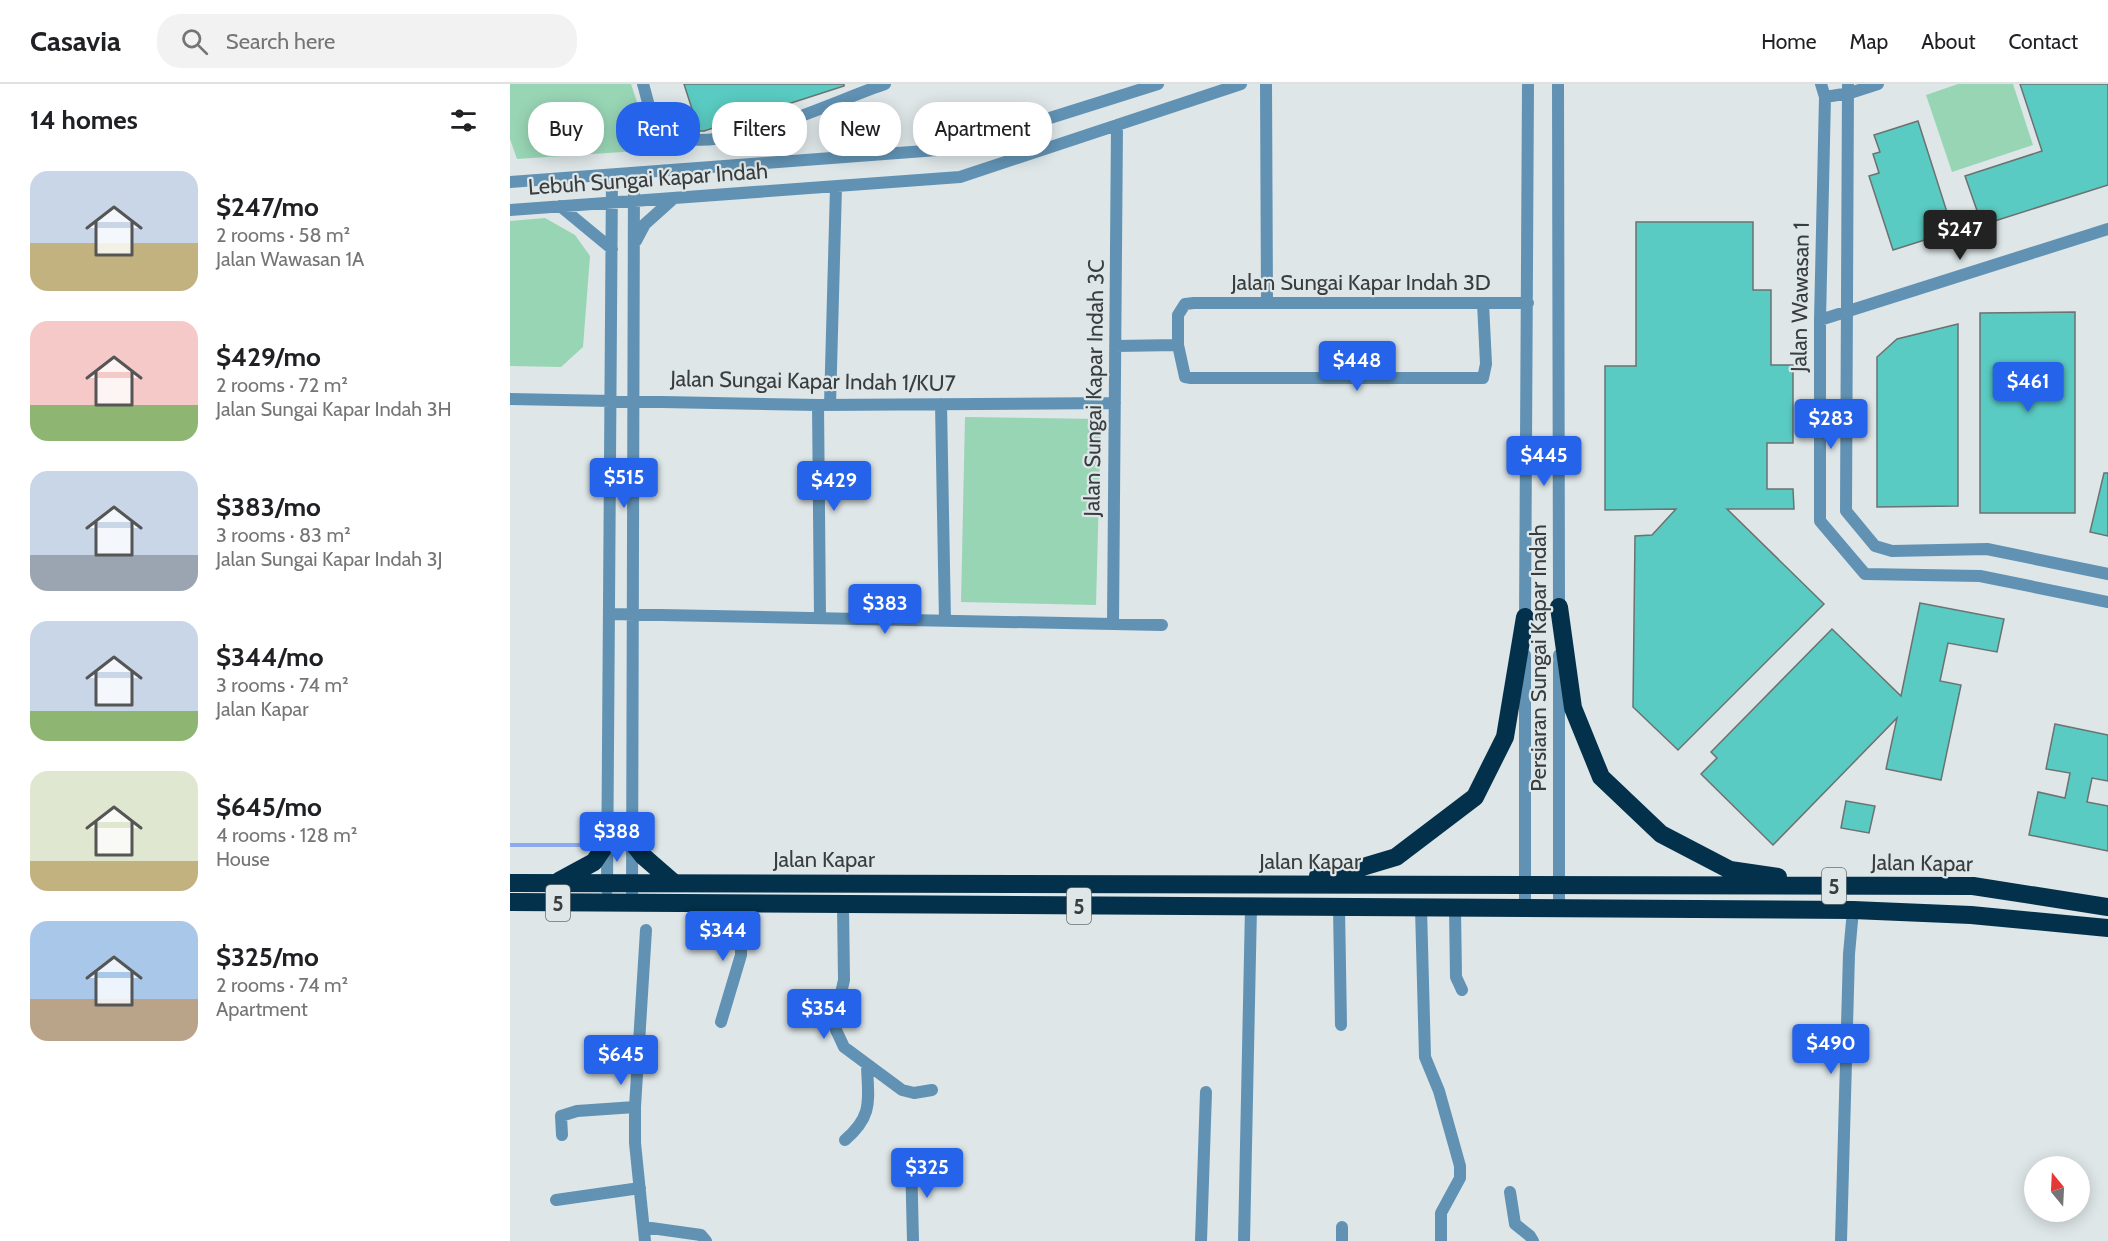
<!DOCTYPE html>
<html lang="en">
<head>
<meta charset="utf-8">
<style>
	body { margin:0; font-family:Cabin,sans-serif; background:#f2f2f2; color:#202124; height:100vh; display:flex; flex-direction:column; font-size:22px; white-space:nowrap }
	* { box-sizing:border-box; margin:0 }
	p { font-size:20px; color:#757577 }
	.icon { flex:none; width:33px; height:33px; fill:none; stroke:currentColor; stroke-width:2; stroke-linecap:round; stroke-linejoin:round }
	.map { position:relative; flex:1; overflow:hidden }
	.side { display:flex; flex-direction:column; background:#fff; width:510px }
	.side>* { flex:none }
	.guide { position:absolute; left:18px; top:18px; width:570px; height:54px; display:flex; gap:12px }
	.needle { width:39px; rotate:342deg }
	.tools { position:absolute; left:1514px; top:1072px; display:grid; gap:12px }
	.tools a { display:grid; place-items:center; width:66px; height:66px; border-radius:50%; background:#fff; box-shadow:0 3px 15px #0003; font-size:30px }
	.price { position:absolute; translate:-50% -51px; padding:0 14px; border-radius:6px; background:#2563eb; color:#fff; font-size:20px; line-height:39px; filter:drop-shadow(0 2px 3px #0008) }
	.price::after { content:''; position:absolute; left:50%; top:36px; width:18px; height:14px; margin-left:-9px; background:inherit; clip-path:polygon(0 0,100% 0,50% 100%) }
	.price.current { background:#222; color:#fff }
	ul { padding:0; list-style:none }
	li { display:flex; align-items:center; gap:18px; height:150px; padding:0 30px }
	li span { display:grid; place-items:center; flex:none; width:168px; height:120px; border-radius:18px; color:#555 }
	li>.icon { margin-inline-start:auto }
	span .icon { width:72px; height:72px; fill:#fffc; stroke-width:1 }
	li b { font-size:26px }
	h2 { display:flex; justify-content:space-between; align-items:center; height:72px; padding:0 30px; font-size:26px }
	.chip { padding:0 21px; border-radius:24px; background:#fff; box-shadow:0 3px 15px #0003; font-size:21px; line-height:54px }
	.chip.current { background:#2563eb; color:#fff }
	header { display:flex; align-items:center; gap:36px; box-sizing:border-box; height:84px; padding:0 30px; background:#fff; border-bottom:2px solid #e0e0e0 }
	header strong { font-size:28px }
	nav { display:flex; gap:33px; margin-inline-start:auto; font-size:21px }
	.search { width:420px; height:54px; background:#f2f2f2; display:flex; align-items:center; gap:15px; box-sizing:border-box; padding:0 21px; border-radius:24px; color:#757577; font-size:22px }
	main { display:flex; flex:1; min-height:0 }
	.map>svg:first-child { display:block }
	.green { fill:#98d5b5 }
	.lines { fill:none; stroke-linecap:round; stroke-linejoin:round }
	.stream { stroke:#8daaee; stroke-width:4 }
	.building { fill:#5acbc2; stroke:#6b7271; stroke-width:1.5 }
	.street { stroke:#6192b4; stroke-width:12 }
	.highway { stroke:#03304a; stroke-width:18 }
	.labels { text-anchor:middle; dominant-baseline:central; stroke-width:4.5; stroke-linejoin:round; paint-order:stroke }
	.shield { fill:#dee6e8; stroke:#6b7071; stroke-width:1.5 }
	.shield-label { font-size:21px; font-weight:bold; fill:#3a3d3e }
	.street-label { font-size:22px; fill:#3a3d3e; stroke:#dee6e8 }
</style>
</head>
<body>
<header>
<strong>Casavia</strong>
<div class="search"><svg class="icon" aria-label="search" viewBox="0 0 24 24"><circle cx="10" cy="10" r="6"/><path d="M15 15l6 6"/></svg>Search here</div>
<nav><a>Home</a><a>Map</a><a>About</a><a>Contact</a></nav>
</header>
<main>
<section class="side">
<h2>14 homes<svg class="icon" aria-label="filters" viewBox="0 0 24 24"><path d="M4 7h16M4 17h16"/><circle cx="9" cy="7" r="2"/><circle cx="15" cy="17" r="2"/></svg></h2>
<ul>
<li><span style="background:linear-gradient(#c9d6e8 60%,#c2b280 0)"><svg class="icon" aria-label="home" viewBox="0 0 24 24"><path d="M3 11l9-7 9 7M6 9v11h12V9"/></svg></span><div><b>$247/mo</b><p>2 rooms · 58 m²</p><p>Jalan Wawasan 1A</p></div></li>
<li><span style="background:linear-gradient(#f6c9c9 70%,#8fb573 0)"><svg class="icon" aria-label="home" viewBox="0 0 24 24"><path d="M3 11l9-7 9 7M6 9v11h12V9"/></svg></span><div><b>$429/mo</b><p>2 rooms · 72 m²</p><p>Jalan Sungai Kapar Indah 3H</p></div></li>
<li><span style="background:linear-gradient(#c9d6e8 70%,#9aa5b1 0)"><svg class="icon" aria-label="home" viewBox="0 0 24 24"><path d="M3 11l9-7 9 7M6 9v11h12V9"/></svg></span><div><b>$383/mo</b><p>3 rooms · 83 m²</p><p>Jalan Sungai Kapar Indah 3J</p></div></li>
<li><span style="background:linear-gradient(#c9d6e8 75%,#8fb573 0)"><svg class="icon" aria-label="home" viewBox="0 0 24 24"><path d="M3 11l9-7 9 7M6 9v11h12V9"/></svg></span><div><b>$344/mo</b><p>3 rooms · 74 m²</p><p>Jalan Kapar</p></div></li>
<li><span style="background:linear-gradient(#dfe7d0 75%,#c2b280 0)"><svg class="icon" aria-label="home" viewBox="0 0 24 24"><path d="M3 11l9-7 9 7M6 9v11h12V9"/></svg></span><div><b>$645/mo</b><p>4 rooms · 128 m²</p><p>House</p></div></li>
<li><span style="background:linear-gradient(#a9c7e8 65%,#b9a48a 0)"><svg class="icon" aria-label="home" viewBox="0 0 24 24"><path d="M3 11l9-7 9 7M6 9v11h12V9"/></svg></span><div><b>$325/mo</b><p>2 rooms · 74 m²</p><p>Apartment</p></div></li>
</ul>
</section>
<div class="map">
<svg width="1598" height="1157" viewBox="0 0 1598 1157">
	<rect width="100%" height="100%" fill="#dee6e8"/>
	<!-- green -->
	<path class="green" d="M0,0H121L143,66L7,75L0,55Z
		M1448,0H1503L1523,61L1442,88L1416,11Z
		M35,134L65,151L80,172L73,263L51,283L0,282V137Z
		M455,333L591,335L586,521L451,518Z"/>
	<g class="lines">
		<!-- stream -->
		<path class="stream" d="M0,761H75"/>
	</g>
	<!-- building -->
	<path class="building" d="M174,0H334V2L194,47H189Z
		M1510,0H1598V101L1472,141L1455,92L1532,67Z
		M1408,37L1443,147L1383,166L1359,92L1369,89L1363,70L1370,68L1364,51Z
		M1126,138H1243V206H1261V281H1283V359H1257V405H1283L1284,425H1217L1314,520L1168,666L1123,623L1125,452L1142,451L1166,425L1095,426V282H1126Z
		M1565,228V429H1470V229Z
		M1448,240V422L1367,423V273L1387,255Z
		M1594,389H1598V452L1580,448Z
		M1410,519L1494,535L1487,568L1438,559L1430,597L1451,601L1431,696L1376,685L1387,634L1263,761L1191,690L1207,674L1201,668L1322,545L1391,612Z
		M1545,640L1598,651V697L1582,694L1577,718L1598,722V767L1519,751L1528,708L1555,714L1560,689L1536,685Z
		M1336,717L1365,722L1359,749L1331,744Z"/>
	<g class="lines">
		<!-- street -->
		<path class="street" d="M133,0C137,12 140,34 149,43C191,84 325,16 375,0
			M756,0L757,219
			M1048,0L1049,530
			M1311,0L1315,13L1310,236V437L1355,490L1470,492L1598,518
			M1338,0L1336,427L1365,462L1382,467L1477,465L1598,490
			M1315,13L1340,9L1368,0
			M0,98L441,65L648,0
			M50,122L102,165
			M0,126L450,93L731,0
			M126,157L135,140L164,114
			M1310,236L1598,145
			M668,261L675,293L681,294H973L976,280L973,219
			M605,262L668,261V231L675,220L684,219H1018
			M0,315L308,321L605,319
			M431,320L435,537
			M308,321L310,534
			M320,321L326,103
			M99,530L652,541
			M1015,539L1018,0
			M603,540L607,41
			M1049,571V825
			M97,806L102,91
			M122,819L124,89
			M333,821L334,896L326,931V946L334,963L392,1006L404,1009L422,1006
			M829,824L831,941
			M911,824L915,973L929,1007L950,1082V1094L931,1129V1157
			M945,824L946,893L952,906
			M1015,825V571
			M211,938L231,871V820
			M52,1051L51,1032L67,1027L125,1023
			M335,1056C364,1031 358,1016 357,981
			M401,1074L403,1157
			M1000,1108L1005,1140L1020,1152L1023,1157
			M46,1116L130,1104
			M134,1143L191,1151L196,1157
			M135,1157L125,1059V1023L136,846
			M691,1157L696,1008
			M734,1157L741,823
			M832,1157V1143
			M1331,1157L1339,870L1343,826"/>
		<!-- highway -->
		<path class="highway" d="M1049,523L1063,624L1091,693L1151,750L1220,786L1268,793
			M122,758L133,772L164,799
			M808,792L826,791L886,773L965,713L995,653L1015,533
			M49,797L84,778L97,759
			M0,799L1463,802L1598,823
			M0,818L1343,826L1461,831L1598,844"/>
	</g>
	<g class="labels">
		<!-- shield labels -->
		<g class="shield">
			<rect x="1312" y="784" width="24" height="36" rx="4.5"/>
			<rect x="36" y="801" width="24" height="36" rx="4.5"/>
			<rect x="557" y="804" width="24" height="36" rx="4.5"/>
		</g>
		<g class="shield-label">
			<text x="1324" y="802">5</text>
			<text x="48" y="819">5</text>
			<text x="569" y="822">5</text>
		</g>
		<!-- street labels -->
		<g class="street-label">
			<text transform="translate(138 95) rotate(-4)">Lebuh Sungai Kapar Indah</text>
			<text x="851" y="198">Jalan Sungai Kapar Indah 3D</text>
			<text transform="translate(1290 213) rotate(-89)">Jalan Wawasan 1</text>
			<text transform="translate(303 297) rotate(1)">Jalan Sungai Kapar Indah 1/KU7</text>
			<text transform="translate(584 304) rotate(-89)">Jalan Sungai Kapar Indah 3C</text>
			<text transform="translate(1028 574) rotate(-90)">Persiaran Sungai Kapar Indah</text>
			<text x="314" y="775">Jalan Kapar</text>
			<text x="800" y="777">Jalan Kapar</text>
			<text transform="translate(1412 779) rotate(1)">Jalan Kapar</text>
		</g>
	</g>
</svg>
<div class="tools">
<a><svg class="needle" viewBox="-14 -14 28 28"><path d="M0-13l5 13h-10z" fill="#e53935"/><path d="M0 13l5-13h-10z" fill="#757577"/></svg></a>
</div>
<b class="price current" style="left:1450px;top:177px">$247</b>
<b class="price" style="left:847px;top:308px">$448</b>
<b class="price" style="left:1518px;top:329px">$461</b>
<b class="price" style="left:1321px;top:366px">$283</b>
<b class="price" style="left:1034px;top:403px">$445</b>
<b class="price" style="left:114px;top:425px">$515</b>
<b class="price" style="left:324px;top:428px">$429</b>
<b class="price" style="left:375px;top:551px">$383</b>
<b class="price" style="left:107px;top:779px">$388</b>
<b class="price" style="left:213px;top:878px">$344</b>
<b class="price" style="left:314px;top:956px">$354</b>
<b class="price" style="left:1321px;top:991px">$490</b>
<b class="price" style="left:111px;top:1002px">$645</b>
<b class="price" style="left:417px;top:1115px">$325</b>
<div class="guide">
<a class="chip">Buy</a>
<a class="chip current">Rent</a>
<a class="chip">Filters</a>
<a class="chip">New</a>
<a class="chip">Apartment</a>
</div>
</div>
</main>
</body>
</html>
